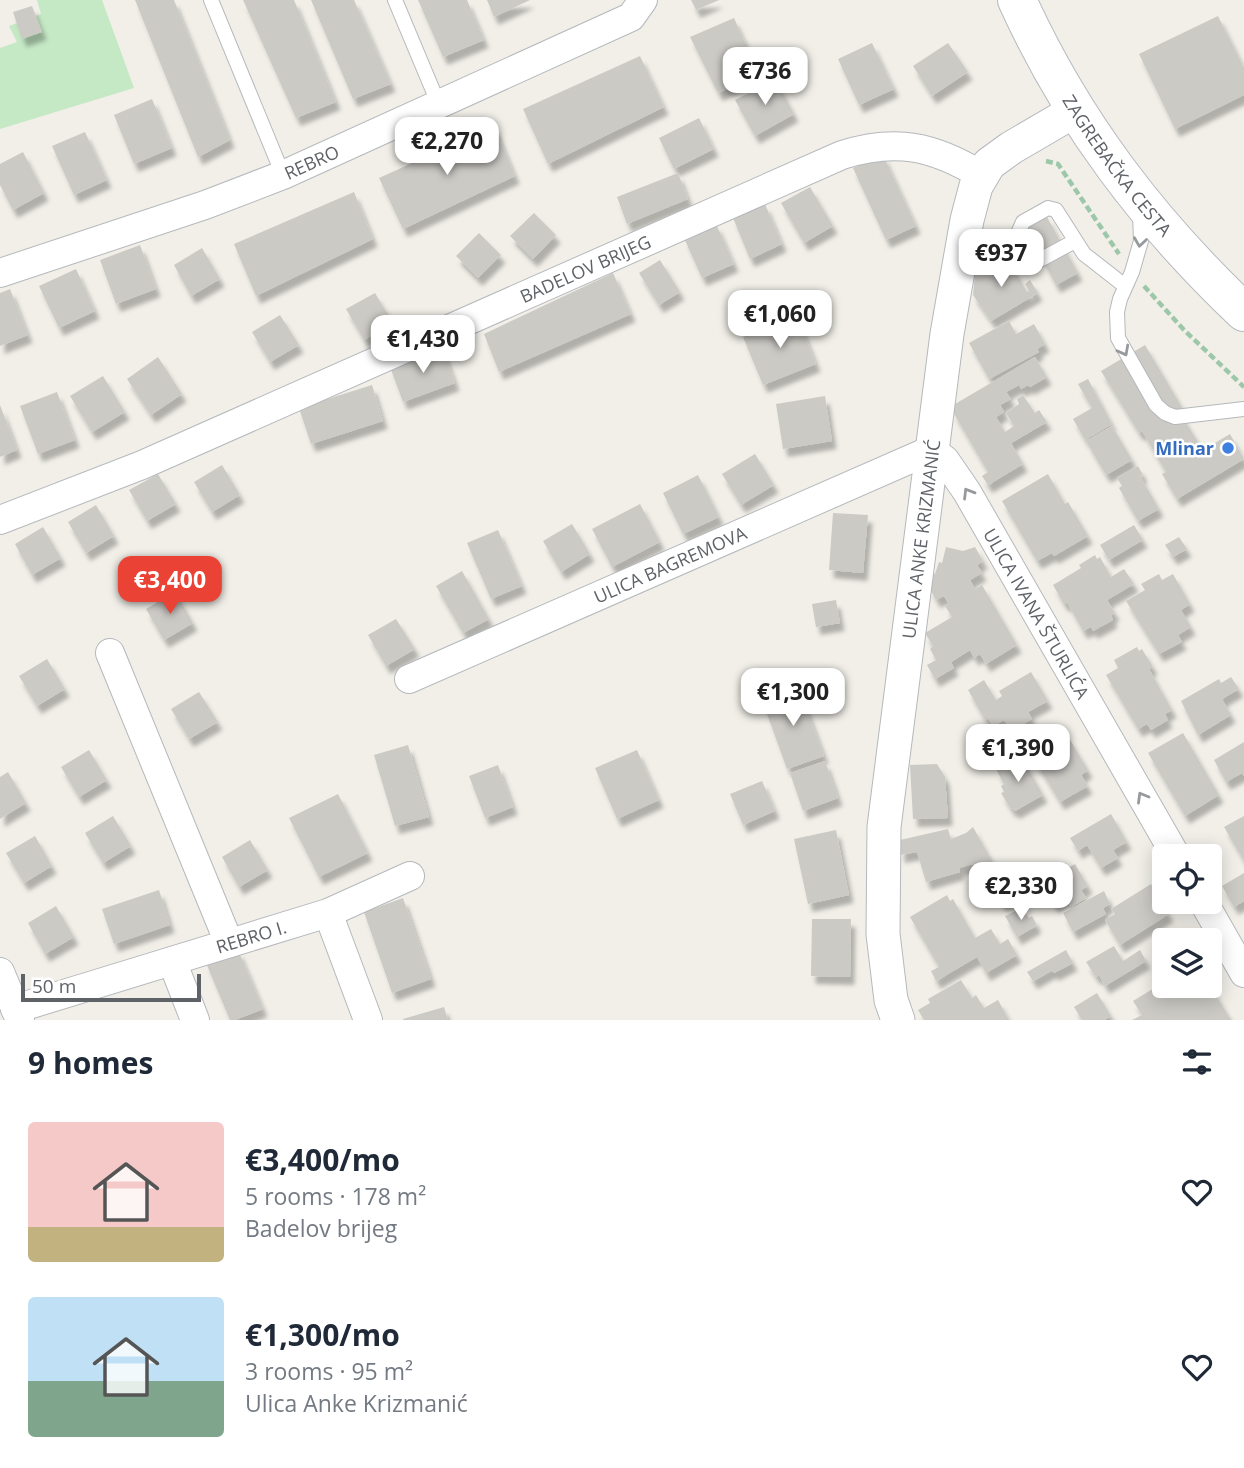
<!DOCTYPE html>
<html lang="en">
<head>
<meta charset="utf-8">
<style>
	body { margin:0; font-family:"Open Sans",sans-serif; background:#f6f6f7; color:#1f2937; height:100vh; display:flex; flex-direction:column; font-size:26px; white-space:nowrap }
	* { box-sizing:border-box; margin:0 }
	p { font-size:23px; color:#747a83 }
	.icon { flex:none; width:38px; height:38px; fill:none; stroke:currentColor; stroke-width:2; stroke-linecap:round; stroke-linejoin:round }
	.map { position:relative; height:1020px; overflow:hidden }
	.side { display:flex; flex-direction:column; background:#fff; flex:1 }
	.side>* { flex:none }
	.tools { position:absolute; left:1152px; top:844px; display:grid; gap:14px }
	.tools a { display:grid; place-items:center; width:70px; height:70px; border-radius:7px; background:#fff; box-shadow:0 4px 18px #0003; font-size:35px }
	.scale { position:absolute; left:21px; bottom:18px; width:180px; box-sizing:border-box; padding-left:7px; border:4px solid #5f6368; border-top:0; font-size:19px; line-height:24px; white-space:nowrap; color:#5f6368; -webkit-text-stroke:5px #fff; paint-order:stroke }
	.price { position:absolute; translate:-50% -60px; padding:0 16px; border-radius:14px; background:#fff; color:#222; font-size:23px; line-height:46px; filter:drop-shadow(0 2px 4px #0008) }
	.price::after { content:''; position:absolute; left:50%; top:42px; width:21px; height:16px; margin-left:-10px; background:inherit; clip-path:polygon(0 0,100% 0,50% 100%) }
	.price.selected { background:#ea4335; color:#fff }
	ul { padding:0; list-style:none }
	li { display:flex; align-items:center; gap:21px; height:175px; padding:0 28px }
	li span { display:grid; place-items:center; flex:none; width:196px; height:140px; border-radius:7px; color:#555 }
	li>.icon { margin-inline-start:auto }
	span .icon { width:84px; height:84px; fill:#fffc; stroke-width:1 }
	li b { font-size:30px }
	h2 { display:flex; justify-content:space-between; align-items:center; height:84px; padding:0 28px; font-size:30px }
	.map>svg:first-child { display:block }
	.green { fill:#c5e8c5 }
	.building { fill:#cccac5; filter:url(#shadow) }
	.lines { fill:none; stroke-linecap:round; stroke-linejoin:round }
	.service-casing { stroke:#b5b8bc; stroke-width:16 }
	.minor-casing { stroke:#b5b8bc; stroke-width:30 }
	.tertiary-casing { stroke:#b5b8bc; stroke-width:35 }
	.secondary-casing { stroke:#b6babf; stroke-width:40 }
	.path { stroke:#9cc7a9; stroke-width:4.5; stroke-dasharray:7 3.5; stroke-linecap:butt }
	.service { stroke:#fff; stroke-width:14 }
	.minor { stroke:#fff; stroke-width:28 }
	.tertiary { stroke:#fff; stroke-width:33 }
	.secondary { stroke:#fff; stroke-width:38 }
	.oneway { stroke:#979a9d }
	.shop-dot { fill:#3f7fe0; stroke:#fff; stroke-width:2.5 }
	.labels { text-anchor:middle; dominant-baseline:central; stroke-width:5; stroke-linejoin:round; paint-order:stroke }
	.street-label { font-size:18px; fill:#5f6368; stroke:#fff }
	.shop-label { font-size:18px; font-weight:bold; fill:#366cbe; stroke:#fff; text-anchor:end }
</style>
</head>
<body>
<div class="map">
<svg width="1244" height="1020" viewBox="0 0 1244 1020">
	<defs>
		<filter id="shadow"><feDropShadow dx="4.5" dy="8" stdDeviation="2" flood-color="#0004"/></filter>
	</defs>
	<rect width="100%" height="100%" fill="#f1efe8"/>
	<!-- green -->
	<path class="green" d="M37,0H102L134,88L0,129V48L17,42L9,26L41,14Z"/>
	<!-- building -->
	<path class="building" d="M135,0H174L230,140L198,157Z
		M243,0H294L336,102L296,118Z
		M311,0H354L391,84L353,99Z
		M418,0H467L484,40L443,57Z
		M487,0H530L494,17Z
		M691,0H719L696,10Z
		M32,6L42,32L22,39L13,12Z
		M1218,16L1244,68V95L1175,129L1139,54Z
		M734,18L759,74L718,93L690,37Z
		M872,43L894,89L859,105L838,59Z
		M948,43L968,72L932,96L913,66Z
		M640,56L664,107L548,164L523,109Z
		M775,79L794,114L755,136L735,100Z
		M152,99L172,148L134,164L114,115Z
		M699,118L714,149L674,169L659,138Z
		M494,126L515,176L403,229L379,178Z
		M85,132L107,180L74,195L52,146Z
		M23,152L44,193L13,210L0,185V164Z
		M883,155L916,226L886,240L853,168Z
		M678,173L688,199L627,224L617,197Z
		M810,187L833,226L804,243L781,203Z
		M354,192L373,239L256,296L234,244Z
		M765,204L782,244L750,259L733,218Z
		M534,213L556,235L533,259L510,236Z
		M1047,217L1078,273L1056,285L1026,229Z
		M716,224L734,264L702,278L684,238Z
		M479,233L501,255L478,278L456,256Z
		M140,245L156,289L116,304L100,260Z
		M202,248L220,279L191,296L174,265Z
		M1006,256L1027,292L1029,291L1025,284L1030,280L1038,293L991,321L973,295L975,275Z
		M660,260L680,292L659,305L639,273Z
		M76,269L95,311L59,328L39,286Z
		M613,273L631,314L499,372L484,334Z
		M10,289L28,335L0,346V293Z
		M375,293L393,323L364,340L346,309Z
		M280,315L299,345L270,362L252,332Z
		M797,316L816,364L763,385L743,337Z
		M1009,321L1016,334L1034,324L1045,344L1037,349L1039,352L989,379L969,343Z
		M1145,345L1183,409L1179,411L1203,450L1230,434L1244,459L1177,499L1162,474L1166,472L1142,431L1139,433L1101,371Z
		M442,347L455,383L403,402L390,367Z
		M158,357L182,394L151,415L127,379Z
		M1035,357L1047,377L1030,387L1028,385L1021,389L1019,385L1006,392L1011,399L1000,405L1004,412L996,417L1005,432L1014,426L1006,413L1019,404L1017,399L1023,395L1035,413L1039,410L1047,422L1011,443L1023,464L988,485L982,476L988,472L953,412L955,404Z
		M103,376L125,412L92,432L70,396Z
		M1088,379L1112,424L1085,440L1073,419L1092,408L1078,384Z
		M372,385L383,421L311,444L299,408Z
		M57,392L75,440L38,454L20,406Z
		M825,396L832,441L783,449L776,404Z
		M0,405L17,450L0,457Z
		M1112,426L1132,460L1106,475L1086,441Z
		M755,454L774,485L741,505L722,474Z
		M222,465L240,495L212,512L194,482Z
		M1138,466L1143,475L1140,476L1159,509L1138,521L1119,488L1122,486L1117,478Z
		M158,474L176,504L147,521L129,490Z
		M1048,474L1065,504L1068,502L1088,536L1054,556L1052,553L1037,561L1002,501Z
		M698,475L719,517L683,534L663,493Z
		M640,504L660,542L612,567L592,529Z
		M96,505L114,536L86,553L68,522Z
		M833,513L868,515L863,573L829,570Z
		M572,524L590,554L561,572L543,541Z
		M1134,525L1143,540L1109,560L1100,545Z
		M43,527L61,558L32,575L15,544Z
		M498,530L522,586L491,599L467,543Z
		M1179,537L1187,549L1173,557L1165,545Z
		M946,547L963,551L975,547L983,561L977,565L982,573L970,580L975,589L982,585L1017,645L986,664L980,654L974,658L970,650L951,662L954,668L935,679L927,665L936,660L930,649L933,646L925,633L952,617L945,606L949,604L944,596L936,600L930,589L932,573L935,574L939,562L942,563Z
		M1095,555L1097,559L1100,557L1111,577L1124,569L1134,584L1107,600L1115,613L1111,615L1113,620L1093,631L1091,627L1083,631L1067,602L1064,604L1053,585L1081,568L1079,565Z
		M462,571L489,619L463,633L436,586Z
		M1159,574L1162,580L1173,574L1190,604L1181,610L1191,627L1178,635L1182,642L1159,654L1126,601L1145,590L1141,584Z
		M175,592L193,623L164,640L146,609Z
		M836,600L840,623L816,627L812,604Z
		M396,619L415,649L386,666L368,635Z
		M1137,647L1139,651L1142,649L1153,667L1149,669L1172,710L1165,714L1168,720L1151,730L1147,724L1138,729L1106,675L1118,668L1114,660Z
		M47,659L65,689L37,706L19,676Z
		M1031,672L1048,701L1028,712L1032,719L1011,731L1004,720L993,726L988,718L985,720L968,690L984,680L996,700L1002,696L999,691Z
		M1231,677L1239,689L1222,699L1231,715L1198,735L1181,701L1219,679L1221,683Z
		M798,687L824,756L787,769L762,700Z
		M199,692L218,722L189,739L171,709Z
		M1183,733L1219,795L1185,816L1148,753Z
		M1069,738L1088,770L1081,775L1088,786L1060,802L1034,759Z
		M1244,742V776L1242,773L1226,782L1214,760Z
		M408,745L429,817L395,826L374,755Z
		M89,750L107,780L79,797L61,767Z
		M637,750L659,800L617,819L595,768Z
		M1020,755L1043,795L1015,811L1013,808L1011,809L1001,793L1004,792L1001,786L1004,784L996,769Z
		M825,761L838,798L803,811L790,773Z
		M937,764L945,777L948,818L913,819L910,765Z
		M498,765L513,807L485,818L469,776Z
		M8,772L26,803L0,819V777Z
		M762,781L775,811L743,825L730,794Z
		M338,794L368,853L319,877L289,818Z
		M1111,814L1127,842L1113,850L1118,858L1101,868L1087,845L1078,851L1070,838Z
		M113,816L131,846L103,863L85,833Z
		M1244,816V861L1224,827Z
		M973,827L1013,898L1002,904L994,891L984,896L972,874L977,871L973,864L959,868L960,872L926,882L917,852L900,855V840L948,829L951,839L966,833Z
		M836,830L849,895L808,904L794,839Z
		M35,836L52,866L24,883L6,853Z
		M250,840L268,870L239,887L222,857Z
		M1066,863L1068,868L1075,864L1088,886L1081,890L1086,898L1071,907L1066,898L1054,905L1039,879Z
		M1244,873V901L1234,907L1222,886Z
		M1151,884L1169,914L1120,945L1105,920L1115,914L1111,909Z
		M159,890L170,925L114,944L102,909Z
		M1104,891L1110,904L1103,908L1106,914L1073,932L1063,913Z
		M947,895L950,901L953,899L975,938L991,929L1000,944L1008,939L1017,955L986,973L977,957L936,981L931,971L939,967L910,917Z
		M403,898L431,979L392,993L364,912Z
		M56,906L74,937L45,954L28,923Z
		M1019,909L1020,911L1023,910L1029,918L1032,916L1036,923V926L1017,937L1005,916Z
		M812,919H851L850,977L811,976Z
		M1114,946L1123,961L1140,950L1146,961L1105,986L1099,975L1096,977L1086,962Z
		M238,950L263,1009L235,1020H230L206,963Z
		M1066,950L1073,963L1054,973L1052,970L1033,981L1027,972Z
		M961,980L972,998L976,995L984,1008L998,1000L1009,1020H924L918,1010L930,1003L928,999Z
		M1164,982V985H1210L1231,1020H1132L1142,1015L1133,1001Z
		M1097,993L1111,1016L1104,1020H1082L1074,1007Z
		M444,1007L448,1020H403V1019Z"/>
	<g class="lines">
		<!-- service casing -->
		<g class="service-casing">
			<path id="service" d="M211,0L283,175
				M395,0L439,105
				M1140,214L1141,241L1132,272L1120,299L1117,312L1118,338L1156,405L1165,413L1175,417L1244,409
				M1075,241L1036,262L1019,231L1023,222L1048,208L1056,210L1084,254L1125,286"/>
		</g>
		<!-- minor casing -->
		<g class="minor-casing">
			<g id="minor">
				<path id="s1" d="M0,273L205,205L283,175L631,17L643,0"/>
				<path id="s2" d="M0,520L142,465L842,155C896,138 933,146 981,175"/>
				<path d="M110,653L229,943"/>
				<path id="s3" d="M409,679L931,450L945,460L967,492L1176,856"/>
				<path d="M1203,901L1244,973"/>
				<path d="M328,913L368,1020"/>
				<path d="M172,961L195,1020"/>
				<path d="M0,972L20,1020"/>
				<path id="s4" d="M15,1009L328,913L410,876"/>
			</g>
		</g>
		<!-- tertiary casing -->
		<g class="tertiary-casing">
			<g id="tertiary">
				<path id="s5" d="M898,1020L891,1000L883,934L884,827L947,334L967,220L976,186L989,164L1011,148L1076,110"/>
			</g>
		</g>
		<!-- secondary casing -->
		<g class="secondary-casing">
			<g id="secondary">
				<path id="s6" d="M1017,0C1072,121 1148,221 1244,312"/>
			</g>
		</g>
		<!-- path -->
		<path class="path" d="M1046,161L1058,164L1119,254
			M1144,286L1184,330L1244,387"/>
		<!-- service -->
		<use href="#service" class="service"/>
		<!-- minor -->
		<use href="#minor" class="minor"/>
		<!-- tertiary -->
		<use href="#tertiary" class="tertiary"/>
		<!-- secondary -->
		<use href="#secondary" class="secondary"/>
	</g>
	<!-- one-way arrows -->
	<defs><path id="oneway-chevron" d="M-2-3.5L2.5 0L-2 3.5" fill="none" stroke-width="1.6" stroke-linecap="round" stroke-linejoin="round" transform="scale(1.75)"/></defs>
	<g class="oneway">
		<use href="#oneway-chevron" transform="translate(1140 242) rotate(98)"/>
		<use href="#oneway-chevron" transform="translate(1124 351) rotate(62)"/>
		<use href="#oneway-chevron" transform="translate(968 493) rotate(-121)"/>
		<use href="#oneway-chevron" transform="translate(1142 797) rotate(-120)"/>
	</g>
	<!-- markers -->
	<circle class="shop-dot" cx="1228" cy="448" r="7"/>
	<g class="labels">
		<!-- street labels -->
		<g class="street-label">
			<text stroke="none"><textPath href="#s1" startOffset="331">REBRO</textPath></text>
			<text stroke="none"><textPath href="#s6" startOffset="194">ZAGREBAČKA CESTA</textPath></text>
			<text stroke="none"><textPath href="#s2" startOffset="637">BADELOV BRIJEG</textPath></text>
			<text stroke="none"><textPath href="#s5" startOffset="485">ULICA ANKE KRIZMANIĆ</textPath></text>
			<text stroke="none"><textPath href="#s3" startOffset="285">ULICA BAGREMOVA</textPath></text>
			<text stroke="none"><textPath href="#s3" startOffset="766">ULICA IVANA ŠTURLIĆA</textPath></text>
			<text stroke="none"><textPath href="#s4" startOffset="247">REBRO I.</textPath></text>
		</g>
		<!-- shop labels -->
		<g class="shop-label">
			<text x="1214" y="448">Mlinar</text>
		</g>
	</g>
</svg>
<div class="tools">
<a><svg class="icon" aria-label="locate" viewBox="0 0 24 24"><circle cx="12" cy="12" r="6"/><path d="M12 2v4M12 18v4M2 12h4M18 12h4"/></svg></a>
<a><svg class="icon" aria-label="layers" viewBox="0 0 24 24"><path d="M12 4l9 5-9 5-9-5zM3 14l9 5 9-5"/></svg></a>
</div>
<div class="scale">50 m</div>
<b class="price" style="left:765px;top:107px">€736</b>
<b class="price" style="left:447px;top:177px">€2,270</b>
<b class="price" style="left:1001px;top:289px">€937</b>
<b class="price" style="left:780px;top:350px">€1,060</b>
<b class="price" style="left:423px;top:375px">€1,430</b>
<b class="price selected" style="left:170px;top:616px">€3,400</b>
<b class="price" style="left:793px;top:728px">€1,300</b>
<b class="price" style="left:1018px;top:784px">€1,390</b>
<b class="price" style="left:1021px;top:922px">€2,330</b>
</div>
<section class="side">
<h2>9 homes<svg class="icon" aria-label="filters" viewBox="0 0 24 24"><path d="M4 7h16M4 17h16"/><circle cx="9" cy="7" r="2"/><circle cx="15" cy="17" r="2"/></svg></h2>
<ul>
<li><span style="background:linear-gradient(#f6c9c9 75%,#c2b280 0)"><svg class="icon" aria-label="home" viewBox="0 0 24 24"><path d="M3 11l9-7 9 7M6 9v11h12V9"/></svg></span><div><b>€3,400/mo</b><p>5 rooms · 178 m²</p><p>Badelov brijeg</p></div><svg class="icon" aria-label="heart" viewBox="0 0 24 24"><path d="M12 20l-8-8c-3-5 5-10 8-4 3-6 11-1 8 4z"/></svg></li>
<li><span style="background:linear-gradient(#bfe0f5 60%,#7fa58c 0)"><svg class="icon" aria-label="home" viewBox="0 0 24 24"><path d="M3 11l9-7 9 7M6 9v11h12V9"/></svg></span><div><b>€1,300/mo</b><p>3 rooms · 95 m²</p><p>Ulica Anke Krizmanić</p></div><svg class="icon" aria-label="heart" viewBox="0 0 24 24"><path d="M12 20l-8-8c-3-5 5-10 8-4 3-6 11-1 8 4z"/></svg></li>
</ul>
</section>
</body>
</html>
